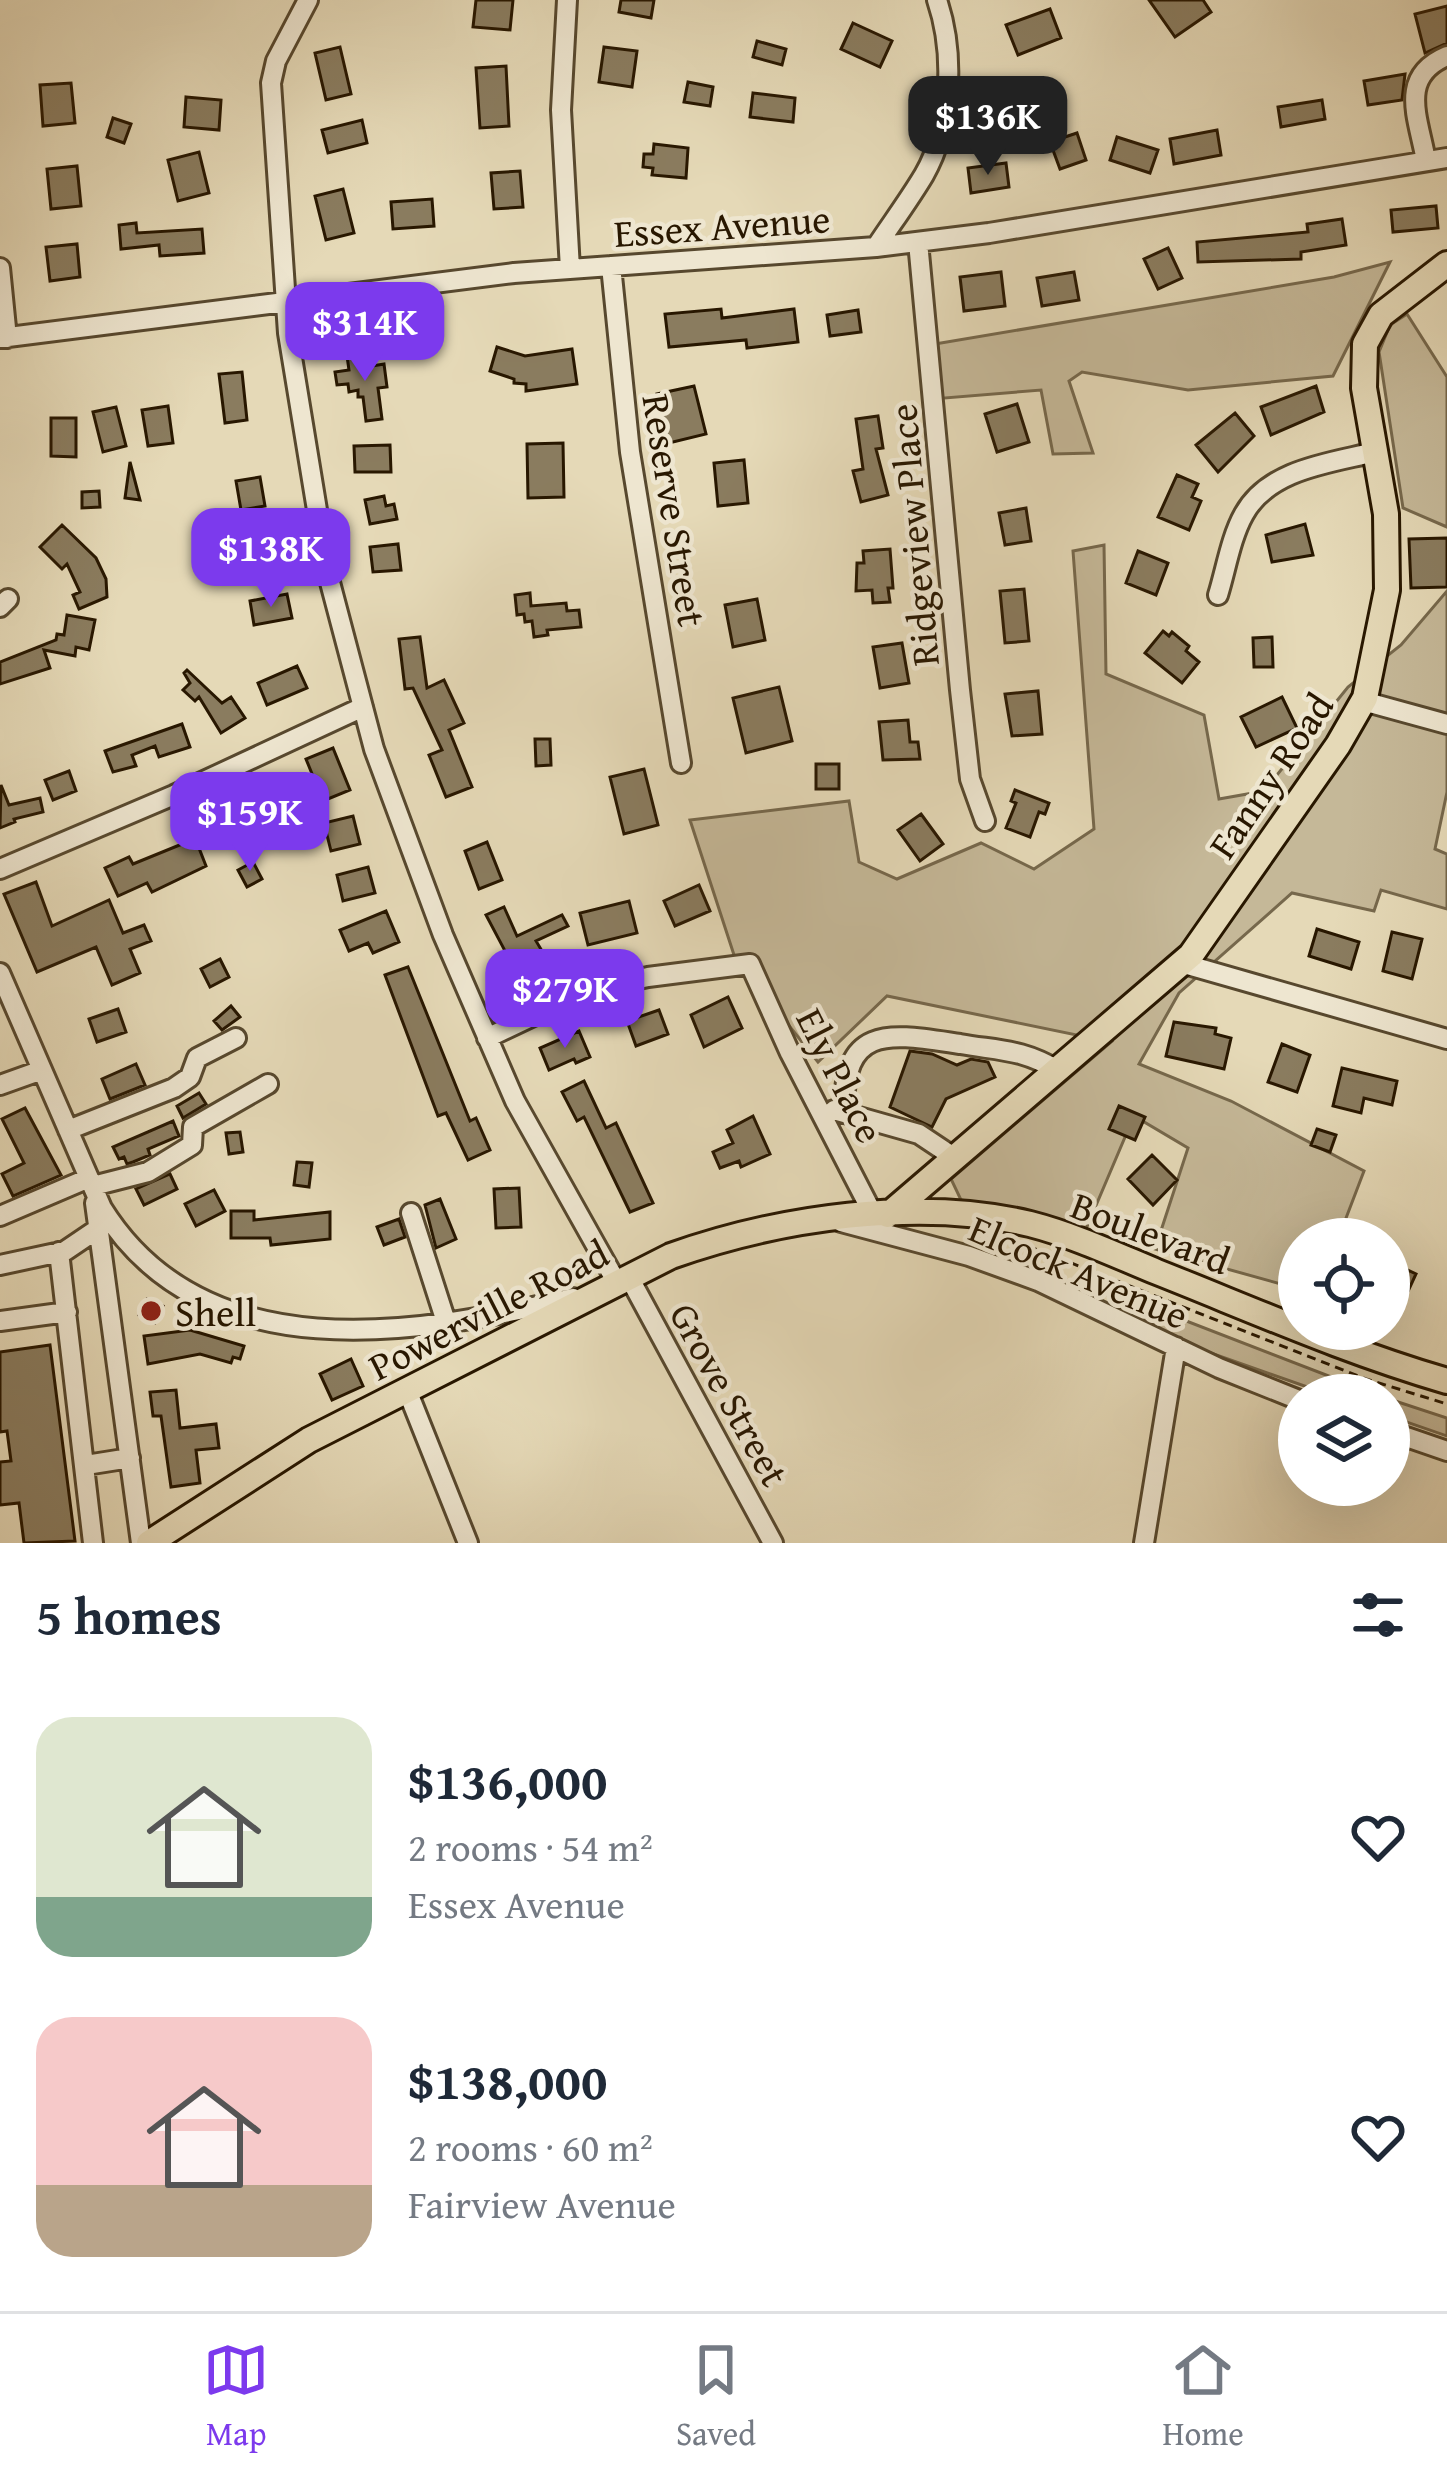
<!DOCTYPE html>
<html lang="en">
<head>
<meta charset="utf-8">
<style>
	body { margin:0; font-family:"Gentium Book Plus",serif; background:#f6f6f7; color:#1f2937; height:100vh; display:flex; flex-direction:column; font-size:45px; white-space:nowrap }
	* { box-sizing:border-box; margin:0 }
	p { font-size:39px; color:#747a83 }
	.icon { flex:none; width:66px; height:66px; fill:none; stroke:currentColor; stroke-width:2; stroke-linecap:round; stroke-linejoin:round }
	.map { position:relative; height:1543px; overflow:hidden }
	.drawer { display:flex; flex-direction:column; background:#fff; flex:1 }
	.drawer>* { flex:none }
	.fabs { position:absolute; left:1278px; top:1218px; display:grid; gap:24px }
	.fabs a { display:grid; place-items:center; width:132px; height:132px; border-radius:50%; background:#fff; box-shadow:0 12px 48px #0002; font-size:60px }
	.price { position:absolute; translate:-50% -102px; padding:0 27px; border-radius:24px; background:#7c3aed; color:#fff; font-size:39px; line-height:78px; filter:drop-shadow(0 3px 6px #0008) }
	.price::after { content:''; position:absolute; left:50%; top:72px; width:36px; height:27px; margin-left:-18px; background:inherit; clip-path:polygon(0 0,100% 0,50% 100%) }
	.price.selected { background:#222; color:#fff }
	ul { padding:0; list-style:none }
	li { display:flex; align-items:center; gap:36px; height:300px; padding:0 36px }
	li span { display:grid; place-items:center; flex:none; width:336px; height:240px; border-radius:36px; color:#555 }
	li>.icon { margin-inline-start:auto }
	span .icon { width:144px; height:144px; fill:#fffc; stroke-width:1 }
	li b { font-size:51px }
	h2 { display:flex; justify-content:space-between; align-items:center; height:144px; padding:0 36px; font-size:51px }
	.tab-bar { display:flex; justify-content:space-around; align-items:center; height:168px; border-top:3px solid #e0e1e3; background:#fff; font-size:33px; color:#747a83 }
	.tab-bar a { display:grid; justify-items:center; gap:6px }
	.tab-bar .selected { color:#7c3aed }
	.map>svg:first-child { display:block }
	.green { fill:#c5b898; stroke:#76684c; stroke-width:3 }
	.building { fill:#8a7c5f; stroke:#281700; stroke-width:3 }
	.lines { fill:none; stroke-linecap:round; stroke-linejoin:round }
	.minor-casing { stroke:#57482e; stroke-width:24 }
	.major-casing { stroke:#281700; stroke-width:30 }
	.path { stroke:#281700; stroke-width:3; stroke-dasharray:9 6; stroke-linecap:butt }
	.minor { stroke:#eee6d0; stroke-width:18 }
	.major { stroke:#e5d9b7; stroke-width:24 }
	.poi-dot { fill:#8f2418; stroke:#eee6d0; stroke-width:4.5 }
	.labels { text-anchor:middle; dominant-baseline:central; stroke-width:9; stroke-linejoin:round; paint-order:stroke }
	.street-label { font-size:39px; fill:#281700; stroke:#eee6d0 }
	.poi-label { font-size:39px; fill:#281700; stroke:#eee6d0; text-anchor:start }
</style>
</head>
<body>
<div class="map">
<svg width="1447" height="1543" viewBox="0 0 1447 1543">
	<rect width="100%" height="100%" fill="#e5d9b7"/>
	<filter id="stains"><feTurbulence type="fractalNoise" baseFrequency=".00167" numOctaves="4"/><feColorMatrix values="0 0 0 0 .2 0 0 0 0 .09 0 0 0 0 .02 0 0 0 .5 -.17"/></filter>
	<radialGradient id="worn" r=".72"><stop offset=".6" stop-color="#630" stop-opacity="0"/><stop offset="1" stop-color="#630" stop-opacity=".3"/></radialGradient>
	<!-- green -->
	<path class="green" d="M1390,262L1333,376L1188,390L1082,372L1069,381L1093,453L1053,454L1041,390L933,399L929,345L1334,277Z
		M1407,314L1447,377V527L1403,508L1379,352L1390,325Z
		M1104,545L1106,674L1204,715L1219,799L1264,791L1348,687L1401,645L1447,591V792L1435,849L1447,854V909L1381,890L1374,911L1292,893L1179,993L1139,1064L1231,1101L1364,1171L1338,1239H1299V1289L1155,1249L1188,1148L1134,1116L1086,1229L1020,1211L961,1200L951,1179L1111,1042L887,996L818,1062L735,958L690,820L849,801L859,862L897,879L981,843L1034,869L1094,829L1073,551Z
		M1101,1288L1378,1395H1330L1137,1327Z
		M1389,1399L1447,1418V1436L1389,1416Z"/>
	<!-- building -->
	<path class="building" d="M476,0H513L510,30L473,27Z
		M621,0H654L651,18L619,12Z
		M1149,0H1203L1211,12L1175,37Z
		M1447,6V43L1425,53L1415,14Z
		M1050,9L1061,38L1018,55L1006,25Z
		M853,23L892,41L880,67L841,49Z
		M757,41L786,49L782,65L753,57Z
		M340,47L351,94L326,100L315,53Z
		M604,47L637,51L632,87L599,82Z
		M506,66L509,126L480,128L476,68Z
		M1405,74L1402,100L1368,105L1364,81Z
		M688,82L713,87L710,106L684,102Z
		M71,83L75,123L43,126L40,85Z
		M753,93L795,98L793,122L750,117Z
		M186,97L221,100L219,130L184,127Z
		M1322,100L1325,119L1281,127L1278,107Z
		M113,118L131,124L124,143L107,137Z
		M362,120L367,143L328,153L322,130Z
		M1217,130L1221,155L1174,164L1170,139Z
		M1077,133L1086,160L1060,169L1050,142Z
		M1117,137L1158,150L1150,173L1110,160Z
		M654,144L688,148L686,178L652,175L653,168L643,167L644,154H653Z
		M199,152L209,193L178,201L168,160Z
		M1006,163L1009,187L971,193L968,168Z
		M77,166L81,206L51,209L47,169Z
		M520,171L523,207L494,209L491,173Z
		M343,189L354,233L326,240L315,196Z
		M432,199L434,226L393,229L391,202Z
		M1436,206L1438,228L1393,232L1391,210Z
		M1342,219L1346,245L1301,252V259L1198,262L1197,242L1308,232L1307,224Z
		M136,223L137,233L202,229L204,253L160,256L159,245L121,249L119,225Z
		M77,244L80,277L50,281L46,247Z
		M1168,248L1182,278L1158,289L1144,259Z
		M1001,272L1005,306L964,311L960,277Z
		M1074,272L1079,300L1042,306L1037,278Z
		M721,309L722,318L794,309L798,342L747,348L746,340L669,347L665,314Z
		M858,310L861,332L830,336L827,315Z
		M497,347L525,356L572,349L577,384L526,391V384L514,383V379L490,371Z
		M365,354L366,367L384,364L387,387L378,388L382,419L366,421L363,397H358V390L349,392L348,384L337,385L335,372L349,370L347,356Z
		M242,372L247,420L225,423L219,374Z
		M694,386L706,434L669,443L657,394Z
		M1316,386L1324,412L1271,435L1261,407Z
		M1017,404L1029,442L997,452L985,414Z
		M168,406L173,443L148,446L142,410Z
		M116,407L126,446L103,452L93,412Z
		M1235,413L1254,436L1218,472L1196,445Z
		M878,416L883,448L876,449L888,495L861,502L853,471L863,469L856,419Z
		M51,418H76V457L51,456Z
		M563,443L564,497L528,498L527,444Z
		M390,445L391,472H355L354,446Z
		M744,460L748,503L718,506L714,463Z
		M130,462L140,500L125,498Z
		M1177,475L1198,484L1192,497L1201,501L1189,530L1158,517Z
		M260,477L265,506L241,510L236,481Z
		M99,491L100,507L82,508V492Z
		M384,496L386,506L394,504L397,519L370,524L365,500Z
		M1026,508L1031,541L1005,545L999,513Z
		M1305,524L1313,555L1272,562L1266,535Z
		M62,525L96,558L106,579L107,597L79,609L73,595L80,592L67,564L62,569L40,547Z
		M1447,538V587L1411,588L1409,539Z
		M279,542L283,566L246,572L241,549Z
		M398,544L401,570L373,572L370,547Z
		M890,549L893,588H888L890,602L873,603L872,590L856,591L857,563H864L863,551Z
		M1138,551L1168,563L1156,595L1126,583Z
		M1024,589L1029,641L1005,643L1000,591Z
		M530,593L531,606L566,603L567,611L579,610L581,627L547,630L548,635L534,637L532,621L525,622L524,614L517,615L515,595Z
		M287,594L292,618L254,625L250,601Z
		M757,599L765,640L733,647L725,605Z
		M67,615L95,620L89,650L76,647L75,656L44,650L50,668L0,684V662L56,640L57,634L64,635Z
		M1163,631L1169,636L1172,632L1189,646L1186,651L1199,662L1182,683L1145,653Z
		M420,637L427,688L444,680L464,723L449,730L472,787L446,797L429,755L442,750L413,688L405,689L399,639Z
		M1272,637L1273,667H1254L1253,638Z
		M902,643L909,683L880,688L873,647Z
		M297,666L307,688L267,705L258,683Z
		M187,670L222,703L231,697L245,718L221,733L199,697L195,701L183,690L190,683L184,673Z
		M779,687L792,741L746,753L733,698Z
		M1038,691L1042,734L1012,736L1005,694Z
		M1282,697L1297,728L1256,747L1241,717Z
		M908,720L910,742H918L920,759L883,760L879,722Z
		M182,724L190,747L159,757L155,746L132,755L136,766L113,772L105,751Z
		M535,739H550L551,765L536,766Z
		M333,748L350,790L323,801L306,759Z
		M816,764H839V789H816Z
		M644,769L658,825L624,834L610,777Z
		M69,771L76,791L53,800L45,780Z
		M1,785L9,805L40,798L43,812L14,819L15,822L0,828Z
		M1015,790L1049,803L1045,814L1039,812L1030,837L1006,828L1016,803L1011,801Z
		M273,795L279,816L237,827L239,832L199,848L206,866L152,892L147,883L118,896L105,868L129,857L133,864L187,842L186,837L204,830L200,821Z
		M921,814L943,844L920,861L898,830Z
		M353,816L360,844L331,851L324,823Z
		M487,842L502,880L479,889L465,851Z
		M253,862L262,879L247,887L238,870Z
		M368,867L375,893L343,901L337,875Z
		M36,882L52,926L109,900L123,933L144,925L151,941L130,949L140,973L112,985L96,947L37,972L4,894Z
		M699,885L710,911L675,926L664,901Z
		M629,901L637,933L588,945L580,913Z
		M504,907L517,936L562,915L568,926L536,941L551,966L522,983L486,915Z
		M386,911L399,942L373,953L368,943L349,951L340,930Z
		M1317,929L1359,942L1351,969L1309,956Z
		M1392,932L1422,939L1412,979L1383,971Z
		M220,959L229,977L210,987L201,969Z
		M408,967L470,1121L476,1118L490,1150L468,1160L446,1113L438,1116L385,975Z
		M728,997L742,1028L704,1047L691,1015Z
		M231,1006L240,1017L222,1030L214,1021Z
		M118,1009L126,1032L97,1042L89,1019Z
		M659,1010L668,1034L636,1046L627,1021Z
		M1174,1022L1216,1028L1215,1034L1231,1038L1224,1069L1166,1056Z
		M579,1031L590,1057L576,1063L574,1059L549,1070L540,1048Z
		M1282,1044L1310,1055L1297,1092L1268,1082Z
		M910,1051L932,1054L957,1065L971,1059L988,1062L995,1077L946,1099L932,1127L890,1107Z
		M136,1064L145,1085L110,1099L102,1079Z
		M1342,1068L1397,1081L1392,1105L1364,1098L1361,1113L1333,1106Z
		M584,1081L606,1128L616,1123L653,1203L630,1212L584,1117L577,1121L562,1092Z
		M199,1093L206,1104L183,1118L177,1106Z
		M1119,1106L1145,1117L1135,1140L1109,1129Z
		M25,1108L61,1175L13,1196L2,1174L24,1163L2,1119Z
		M753,1116L770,1154L741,1167L739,1161L720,1168L713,1152L733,1143L727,1130Z
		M173,1121L179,1136L148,1149L150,1155L133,1162L127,1164L124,1157L119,1159L113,1147Z
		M1317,1129L1336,1135L1330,1152L1311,1145Z
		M240,1132L243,1152L229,1154L226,1133Z
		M1152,1155L1177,1180L1153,1205L1128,1179Z
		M297,1162L312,1163L309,1187L294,1185Z
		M170,1174L177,1189L144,1205L136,1189Z
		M519,1188L521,1227L496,1228L494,1189Z
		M214,1190L225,1211L196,1226L185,1204Z
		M440,1199L456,1239L436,1248L425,1205Z
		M231,1211H254V1220L330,1212V1239L271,1245L270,1238H231Z
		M399,1219L405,1237L384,1245L377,1227Z
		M1389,1261L1416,1274L1404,1300L1389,1293Z
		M147,1299L163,1306L155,1323L139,1315Z
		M190,1330L244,1346L240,1359L233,1357L231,1363L200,1354L148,1364L144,1336Z
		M50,1345L75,1541L24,1543L19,1503L0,1505V1462L11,1461L7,1431L0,1432V1352Z
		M351,1359L363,1386L332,1400L320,1374Z
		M176,1390L180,1428L216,1424L219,1448L196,1450L200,1483L171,1487L161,1416H153L150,1392Z"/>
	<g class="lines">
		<!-- minor casing -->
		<g class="minor-casing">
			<path id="minor" d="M308,0L276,61L271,83L288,333L327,571L374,749L443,935L515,1101L617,1283
				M567,0L561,110L570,269
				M1426,161C1419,119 1397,77 1447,56
				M918,242L960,690L970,779L985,821
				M876,247C892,223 909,200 924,175C952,126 955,53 937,0
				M611,266L630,452L681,763
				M0,268L7,338
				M0,338L514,273L876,247L989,233L1447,158
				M1218,595C1226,569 1231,537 1244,514C1269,469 1330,463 1375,452
				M0,607L8,599
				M1363,701L1447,724
				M0,869L174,795L363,707
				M1181,963L1447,1039
				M0,973L102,1208C204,1372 416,1335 573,1298
				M487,1038L588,990L648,977L750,964L790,1053L874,1216
				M0,1085L42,1070
				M834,1110L919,1134L955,1158
				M844,1112C843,1022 891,1034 960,1044C1001,1051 1022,1049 1059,1071
				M68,1130L174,1088L190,1077L197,1058L236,1038
				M93,1186L148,1172L192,1145L193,1127L268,1084
				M95,1203L141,1543
				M411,1213L447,1325
				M0,1216L89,1178
				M841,1222L969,1256L1038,1281L1219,1368L1299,1400
				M59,1252L93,1543
				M0,1265L65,1251L99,1228
				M629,1277L773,1543
				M0,1321L67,1312
				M407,1390L468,1543
				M1389,1431L1447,1451
				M86,1465L130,1458
				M1144,1543L1176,1347"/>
		</g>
		<!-- major casing -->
		<g class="major-casing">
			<path id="major" d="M888,1215L1191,955L1338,745L1365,698L1387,590L1386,514L1364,388L1365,344L1381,315L1447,264
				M149,1543L309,1440L671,1256C778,1218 918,1197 1030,1224C1073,1235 1116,1255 1157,1272C1253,1310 1347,1352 1447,1381"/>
		</g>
		<!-- path -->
		<path class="path" d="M1028,1246L1366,1379L1447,1404"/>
		<!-- minor -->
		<use href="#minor" class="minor"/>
		<!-- major -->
		<use href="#major" class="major"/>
	</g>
	<!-- markers -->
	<circle class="poi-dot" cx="151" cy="1311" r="12"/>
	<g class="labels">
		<!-- street labels -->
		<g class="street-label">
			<text transform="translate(722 225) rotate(-4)">Essex Avenue</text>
			<text transform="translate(675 510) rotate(81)">Reserve Street</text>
			<text transform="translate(913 535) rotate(-95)">Ridgeview Place</text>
			<text transform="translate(1270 775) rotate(-56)">Fanny Road</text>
			<text transform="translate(841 1075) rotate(63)">Ely Place</text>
			<text transform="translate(1151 1232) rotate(21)">Boulevard</text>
			<text transform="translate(1079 1271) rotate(23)">Elcock Avenue</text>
			<text transform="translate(488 1309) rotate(-27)">Powerville Road</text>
			<text transform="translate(730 1394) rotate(61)">Grove Street</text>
		</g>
		<!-- poi labels -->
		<g class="poi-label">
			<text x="175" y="1311">Shell</text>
		</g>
	</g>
	<rect width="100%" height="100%" filter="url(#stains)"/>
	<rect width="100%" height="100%" fill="url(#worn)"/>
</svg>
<div class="fabs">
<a><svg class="icon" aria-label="locate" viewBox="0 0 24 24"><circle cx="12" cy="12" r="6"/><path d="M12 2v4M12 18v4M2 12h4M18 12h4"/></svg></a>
<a><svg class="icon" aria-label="layers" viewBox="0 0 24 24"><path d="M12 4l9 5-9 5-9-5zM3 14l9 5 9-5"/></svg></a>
</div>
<b class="price selected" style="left:988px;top:178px">$136K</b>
<b class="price" style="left:365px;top:384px">$314K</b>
<b class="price" style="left:271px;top:610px">$138K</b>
<b class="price" style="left:250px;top:874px">$159K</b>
<b class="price" style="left:565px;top:1051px">$279K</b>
</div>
<section class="drawer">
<h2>5 homes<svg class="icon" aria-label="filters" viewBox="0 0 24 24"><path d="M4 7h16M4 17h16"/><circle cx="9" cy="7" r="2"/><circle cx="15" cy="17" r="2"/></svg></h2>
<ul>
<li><span style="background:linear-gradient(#dfe7d0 75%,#7fa58c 0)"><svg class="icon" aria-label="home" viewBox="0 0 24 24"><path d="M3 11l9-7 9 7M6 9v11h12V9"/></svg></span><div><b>$136,000</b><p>2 rooms · 54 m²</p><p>Essex Avenue</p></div><svg class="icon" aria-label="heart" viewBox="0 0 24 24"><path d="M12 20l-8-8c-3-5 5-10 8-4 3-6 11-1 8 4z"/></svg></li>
<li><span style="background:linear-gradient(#f6c9c9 70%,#b9a48a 0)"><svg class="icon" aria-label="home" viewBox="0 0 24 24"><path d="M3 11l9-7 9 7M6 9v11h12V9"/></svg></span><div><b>$138,000</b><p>2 rooms · 60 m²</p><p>Fairview Avenue</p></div><svg class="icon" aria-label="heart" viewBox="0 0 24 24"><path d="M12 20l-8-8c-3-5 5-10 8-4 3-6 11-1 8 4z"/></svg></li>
</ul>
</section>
<nav class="tab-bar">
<a class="selected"><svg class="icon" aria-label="map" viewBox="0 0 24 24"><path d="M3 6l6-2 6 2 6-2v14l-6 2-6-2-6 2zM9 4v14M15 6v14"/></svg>Map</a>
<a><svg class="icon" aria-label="saved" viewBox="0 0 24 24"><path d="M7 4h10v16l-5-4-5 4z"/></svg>Saved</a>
<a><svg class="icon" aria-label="home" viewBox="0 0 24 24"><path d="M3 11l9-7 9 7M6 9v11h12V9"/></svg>Home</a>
</nav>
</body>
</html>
